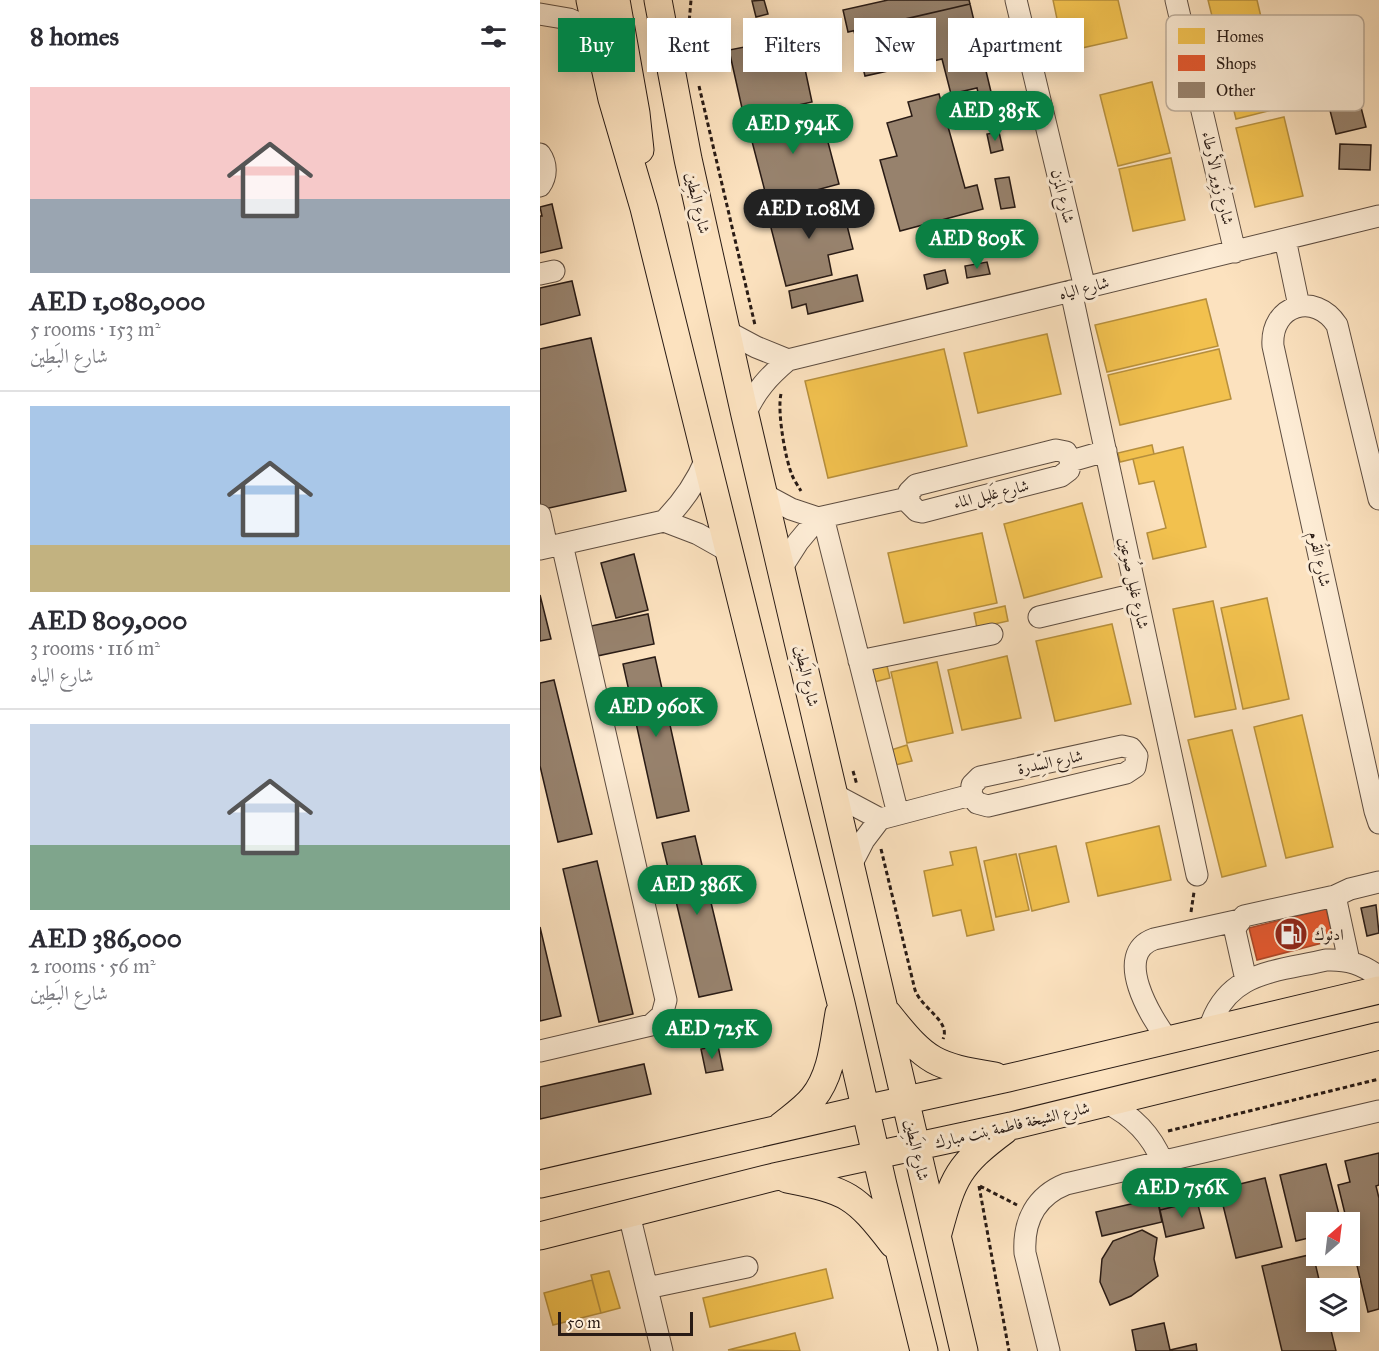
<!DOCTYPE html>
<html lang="en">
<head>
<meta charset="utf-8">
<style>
	body { margin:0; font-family:"IM FELL Great Primer",Amiri,serif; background:#f2f2f3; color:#2b2b33; height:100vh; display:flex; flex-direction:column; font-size:22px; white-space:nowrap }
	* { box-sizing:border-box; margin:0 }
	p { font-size:20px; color:#7c7c81 }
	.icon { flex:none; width:33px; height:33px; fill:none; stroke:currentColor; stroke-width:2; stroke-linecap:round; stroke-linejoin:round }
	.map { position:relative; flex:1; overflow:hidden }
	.sheet { display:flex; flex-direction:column; background:#fff; width:540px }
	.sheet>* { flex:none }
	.guide { position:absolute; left:18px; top:18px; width:570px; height:54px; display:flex; gap:12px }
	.needle { width:39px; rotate:28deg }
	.tools { position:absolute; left:766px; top:1212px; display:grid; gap:12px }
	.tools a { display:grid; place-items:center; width:54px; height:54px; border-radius:0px; background:#fff; box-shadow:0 3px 15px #0003; font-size:30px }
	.scale { position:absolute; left:18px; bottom:15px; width:135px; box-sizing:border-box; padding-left:6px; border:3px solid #291b15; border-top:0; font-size:16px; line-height:21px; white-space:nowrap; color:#291b15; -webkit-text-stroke:4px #fdecd5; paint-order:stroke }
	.price { position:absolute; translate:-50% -51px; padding:0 14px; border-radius:21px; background:#0b8043; color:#fff; font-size:20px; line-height:39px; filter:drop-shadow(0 2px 3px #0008) }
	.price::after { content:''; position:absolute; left:50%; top:36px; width:18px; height:14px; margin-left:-9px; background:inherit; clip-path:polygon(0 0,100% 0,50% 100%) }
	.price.selected { background:#222; color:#fff }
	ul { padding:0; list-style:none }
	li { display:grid; align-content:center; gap:12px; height:318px; padding:0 30px }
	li+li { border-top:2px solid #e1e1e2 }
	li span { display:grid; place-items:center; height:186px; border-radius:0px; color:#555 }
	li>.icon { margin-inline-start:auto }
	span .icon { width:108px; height:108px; fill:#fffc; stroke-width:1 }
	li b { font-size:26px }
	h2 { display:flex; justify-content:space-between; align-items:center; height:72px; padding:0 30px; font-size:26px }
	.tag { padding:0 21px; border-radius:0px; background:#fff; box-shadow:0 3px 15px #0003; font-size:21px; line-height:54px }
	.tag.selected { background:#0b8043; color:#fff }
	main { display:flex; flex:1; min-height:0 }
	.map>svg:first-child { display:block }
	.homes { fill:#f2c14e; stroke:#b68f3d; stroke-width:1.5 }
	.shops { fill:#e4572e; stroke:#ac4526; stroke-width:1.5 }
	.building { fill:#97826d; stroke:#291b15; stroke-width:1.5 }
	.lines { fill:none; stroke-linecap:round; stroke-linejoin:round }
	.minor-casing { stroke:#5e4d40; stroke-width:23 }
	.major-casing { stroke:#291b15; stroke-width:29 }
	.path { stroke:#291b15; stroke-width:3; stroke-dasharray:4.5 3; stroke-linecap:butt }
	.minor { stroke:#fdecd5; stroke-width:21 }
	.major { stroke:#fce2bf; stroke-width:27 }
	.labels { text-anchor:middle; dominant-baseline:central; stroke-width:6; stroke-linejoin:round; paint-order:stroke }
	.street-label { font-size:16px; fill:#291b15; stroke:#fdecd5 }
	.poi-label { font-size:16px; fill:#291b15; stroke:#fdecd5; text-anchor:start }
	.key { fill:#fdecd5; stroke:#bdad9b; stroke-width:1.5 }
	.key-label { font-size:16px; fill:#291b15 }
</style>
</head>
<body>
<main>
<section class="sheet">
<h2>8 homes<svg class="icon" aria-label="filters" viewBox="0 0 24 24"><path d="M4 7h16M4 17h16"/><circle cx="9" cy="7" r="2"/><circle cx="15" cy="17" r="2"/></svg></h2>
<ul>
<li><span style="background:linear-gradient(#f6c9c9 60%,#9aa5b1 0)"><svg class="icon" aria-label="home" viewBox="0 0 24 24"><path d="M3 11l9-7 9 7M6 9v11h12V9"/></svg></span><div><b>AED 1,080,000</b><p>5 rooms · 153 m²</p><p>شارع البَطِين</p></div></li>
<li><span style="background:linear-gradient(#a9c7e8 75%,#c2b280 0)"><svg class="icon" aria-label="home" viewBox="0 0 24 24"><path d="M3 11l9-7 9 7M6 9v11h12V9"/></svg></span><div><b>AED 809,000</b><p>3 rooms · 116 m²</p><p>شارع الياه</p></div></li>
<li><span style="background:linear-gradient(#c9d6e8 65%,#7fa58c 0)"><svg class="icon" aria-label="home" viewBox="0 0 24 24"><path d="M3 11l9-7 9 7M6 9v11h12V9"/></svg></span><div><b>AED 386,000</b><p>2 rooms · 56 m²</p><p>شارع البَطِين</p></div></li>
</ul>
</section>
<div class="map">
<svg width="839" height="1351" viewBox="0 0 839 1351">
	<rect width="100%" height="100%" fill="#fce2bf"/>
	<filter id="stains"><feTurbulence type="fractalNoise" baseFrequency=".00333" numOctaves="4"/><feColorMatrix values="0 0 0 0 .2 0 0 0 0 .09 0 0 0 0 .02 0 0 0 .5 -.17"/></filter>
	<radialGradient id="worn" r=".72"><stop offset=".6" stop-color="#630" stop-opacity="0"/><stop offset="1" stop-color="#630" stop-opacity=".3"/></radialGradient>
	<!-- homes -->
	<path class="homes" d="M513,0H578L587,38L524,52Z
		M668,0H717L721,17L675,28Z
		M724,27L744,107L696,119L676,38Z
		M612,82L630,153L578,166L560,95Z
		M744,117L763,196L715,207L696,128Z
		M631,158L645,220L593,231L579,169Z
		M666,299L678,346L567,372L555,325Z
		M507,334L521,394L438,413L424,353Z
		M404,349L427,446L288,478L265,381Z
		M679,349L691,399L580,425L568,375Z
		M612,445L614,454L580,462L578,453Z
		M643,447L666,547L613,559L607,533L626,528L614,481L599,484L593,459Z
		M542,503L562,577L484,598L464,524Z
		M442,533L457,603L364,623L348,553Z
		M727,598L749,699L703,709L681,608Z
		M673,601L696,709L655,717L633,609Z
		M465,606L468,621L437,628L434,613Z
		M572,624L591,704L515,721L496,641Z
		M467,656L481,718L422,730L408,670Z
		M346,662L350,678L334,682L331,665Z
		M397,662L413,733L367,743L351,672Z
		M762,715L793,847L746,858L714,727Z
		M692,730L726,866L682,877L648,740Z
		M367,745L372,761L355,765L351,750Z
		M619,826L631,880L558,896L546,843Z
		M516,846L529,902L492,911L479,854Z
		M436,847L454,930L427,936L421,910L393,916L384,871L413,865L410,852Z
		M476,854L489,910L456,917L444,861Z
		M286,1269L293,1298L170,1327L163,1298Z
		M69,1271L80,1308L61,1313L51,1275Z
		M52,1280L61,1313L13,1325L4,1293Z
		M255,1333L260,1351L188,1350Z"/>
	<!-- shops -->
	<path class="shops" d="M786,909L794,940L717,960L709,928Z"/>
	<!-- building -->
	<path class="building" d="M224,0L228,14L216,17L212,1Z
		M348,0H429L430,4L308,32L303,10Z
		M430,4L457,117L444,119L437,88L411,94L402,59L325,76L314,31Z
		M218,27L222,43L258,36L272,102L204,117L189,50L210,46L206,29Z
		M808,56L826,127L796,134L778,63Z
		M399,94L425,188L437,185L443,209L360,231L340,160L357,156L347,123L372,116L368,102Z
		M279,108L299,184L228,203L208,126L227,121L226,116L239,112L241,118Z
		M459,132L463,150L451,153L447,134Z
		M800,144L831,145L830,170L799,169Z
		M469,177L475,207L461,209L455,179Z
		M261,197L264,211L301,202L313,249L288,255L292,275L246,286L229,220L248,216L245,201Z
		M12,204L22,248L0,253V216H2L0,207Z
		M447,262L450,274L427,278L425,266Z
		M405,270L408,283L387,289L384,275Z
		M317,275L323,301L268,314L266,304L252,308L249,291Z
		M32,281L40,315L0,325V288Z
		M51,338L86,491L0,510V349Z
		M94,554L108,610L76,618L61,563Z
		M0,595L11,639L0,641Z
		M108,614L114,644L57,656L51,626Z
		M115,657L149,811L117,818L83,664Z
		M14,680L52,834L18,842L0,766V683Z
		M155,836L192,990L159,997L122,843Z
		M57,861L93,1014L59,1022L23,869Z
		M836,905L839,933L827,936L821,908Z
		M0,927L21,1016L0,1021Z
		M178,1046L183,1070L166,1073L161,1049Z
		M104,1064L111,1094L0,1119V1087Z
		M839,1153V1185L836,1186L839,1198V1309L828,1312L810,1236V1222H807L798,1185L810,1182L805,1161Z
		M786,1164L801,1222H777V1236L756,1241L740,1175Z
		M725,1178L742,1247L696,1258L679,1189Z
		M654,1189L657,1201L620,1210L617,1198Z
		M617,1198L622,1222L562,1236L556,1212Z
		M657,1201L664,1228L626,1237L620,1210Z
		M602,1230L617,1238L614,1259L618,1276L591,1296L570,1305L560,1282L562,1259L573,1241Z
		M773,1254L781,1288H777V1322H789L796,1351H742L722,1266Z
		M624,1323L630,1350L656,1344L657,1351H596L592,1330Z"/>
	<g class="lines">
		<!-- minor casing -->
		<g class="minor-casing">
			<path id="minor" d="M476,0L545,288
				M636,0L695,252
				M0,14L29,19L57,31
				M0,154C7,164 7,176 0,186
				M745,239L759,306
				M0,274L14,271
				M531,291L657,875
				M186,331L216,347L248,360
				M205,415C215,391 229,376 248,360L839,216
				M516,450L526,452L531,461L529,470L521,476L382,512L377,511L369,503V492L376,485Z
				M531,461L566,451
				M225,495L251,509L278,518L368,498
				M839,499L797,325C775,291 730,305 733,346L835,811L839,823
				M0,515L7,547
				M283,517L358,814
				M124,521C142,503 156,483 166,459
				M0,549L124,521L158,534L190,552
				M242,567L258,542L278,518
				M499,617L596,594
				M319,661L452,634
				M582,746L591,748L597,756L595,767L586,773L448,806L437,803L431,795L432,785L440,777Z
				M295,795L340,819
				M311,865L324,840L340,819L431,795
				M795,896L809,961
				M706,980L695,931L697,925L704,916L795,896L810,889L839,882
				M669,1030C686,971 735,972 786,960C807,959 823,964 839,977
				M628,1040C611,1018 572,954 614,939L700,920
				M0,1051L111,1025L122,1015L126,1000L22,544
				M567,1103C593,1116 611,1134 622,1161
				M89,1214L122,1351
				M107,1288L207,1267
				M509,1351L485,1253C483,1221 496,1196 526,1184L839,1111"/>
		</g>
		<!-- major casing -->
		<g class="major-casing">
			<path id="major" d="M50,0L72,99L104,208L301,1003L343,1185L384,1351
				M76,0L96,113L100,150
				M118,0L148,159L205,415L424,1351
				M348,1014C387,1063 395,1066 455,1076
				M241,1126C252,1117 264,1109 273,1098C292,1075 294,1041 299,1013
				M247,1179C308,1191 315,1195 353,1244
				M0,1184L325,1109L468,1078L839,990
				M398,1233C413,1177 418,1165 465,1130
				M0,1236L234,1177L471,1126L839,1036"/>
		</g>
		<!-- path -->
		<path class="path" d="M148,35L151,0
			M159,86L215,325
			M241,394C237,411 245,458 252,475C254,480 258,486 261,491
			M313,771L317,785
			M341,849L375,990C382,1009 411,1021 403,1039
			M651,912L654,892
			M628,1131L839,1079
			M439,1186L469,1351
			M440,1186L477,1205"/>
		<!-- minor -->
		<use href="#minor" class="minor"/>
		<!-- major -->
		<use href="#major" class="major"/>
	</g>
	<!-- icons -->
	<defs>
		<g id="fuel-disc" transform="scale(1.725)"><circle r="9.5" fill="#8f2418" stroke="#fdecd5"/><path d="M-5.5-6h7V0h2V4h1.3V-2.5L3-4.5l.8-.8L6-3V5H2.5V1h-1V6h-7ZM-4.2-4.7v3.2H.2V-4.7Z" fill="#fff"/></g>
	</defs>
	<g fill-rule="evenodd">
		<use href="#fuel-disc" x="751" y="934"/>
	</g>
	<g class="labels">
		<!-- street labels -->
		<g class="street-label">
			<text transform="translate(678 178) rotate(77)">شارع زُوِير الأرطاء</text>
			<text transform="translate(523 196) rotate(76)">شارع المُزن</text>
			<text transform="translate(158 203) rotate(77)">شارع البَطِين</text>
			<text transform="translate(544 288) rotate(-14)">شارع الياه</text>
			<text transform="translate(451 494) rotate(-14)">شارع غَلِيل الماء</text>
			<text transform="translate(780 559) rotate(78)">شارع القُرم</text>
			<text transform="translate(594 583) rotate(78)">شارع غليل صُوعِين</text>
			<text transform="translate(267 676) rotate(77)">شارع البَطِين</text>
			<text transform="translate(510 762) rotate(-12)">شارع السِّدرة</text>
			<text transform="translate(472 1125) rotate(-13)">شارع الشيخة فاطمة بنت مبارك</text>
			<text transform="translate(377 1150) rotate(77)">شارع البَطِين</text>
		</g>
		<!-- poi labels -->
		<g class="poi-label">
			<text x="774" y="934">ادنوك</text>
		</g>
	</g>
	<!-- legend -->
	<rect x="626" y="15" width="198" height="96" rx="9" class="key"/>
	<rect x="638" y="28" width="27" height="16" fill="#f2c14e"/>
	<rect x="638" y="55" width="27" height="16" fill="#e4572e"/>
	<rect x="638" y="82" width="27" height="16" fill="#97826d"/>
	<g class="key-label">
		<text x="676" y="42">Homes</text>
		<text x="676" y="69">Shops</text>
		<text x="676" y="96">Other</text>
	</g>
	<rect width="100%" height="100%" filter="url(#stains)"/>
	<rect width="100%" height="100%" fill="url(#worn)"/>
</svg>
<div class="tools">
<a><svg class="needle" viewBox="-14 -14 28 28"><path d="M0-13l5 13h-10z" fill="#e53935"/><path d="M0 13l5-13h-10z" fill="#7c7c81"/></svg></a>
<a><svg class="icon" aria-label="layers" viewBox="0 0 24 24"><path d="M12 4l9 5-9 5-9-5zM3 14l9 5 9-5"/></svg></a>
</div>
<div class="scale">50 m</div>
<b class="price" style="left:455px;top:142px">AED 385K</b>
<b class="price" style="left:253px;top:155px">AED 594K</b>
<b class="price selected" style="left:269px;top:240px">AED 1.08M</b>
<b class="price" style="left:437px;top:270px">AED 809K</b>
<b class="price" style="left:116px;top:738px">AED 960K</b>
<b class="price" style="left:157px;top:916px">AED 386K</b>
<b class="price" style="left:172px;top:1060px">AED 725K</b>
<b class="price" style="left:642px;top:1219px">AED 756K</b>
<div class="guide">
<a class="tag selected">Buy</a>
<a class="tag">Rent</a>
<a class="tag">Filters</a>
<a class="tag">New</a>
<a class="tag">Apartment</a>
</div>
</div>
</main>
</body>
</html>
